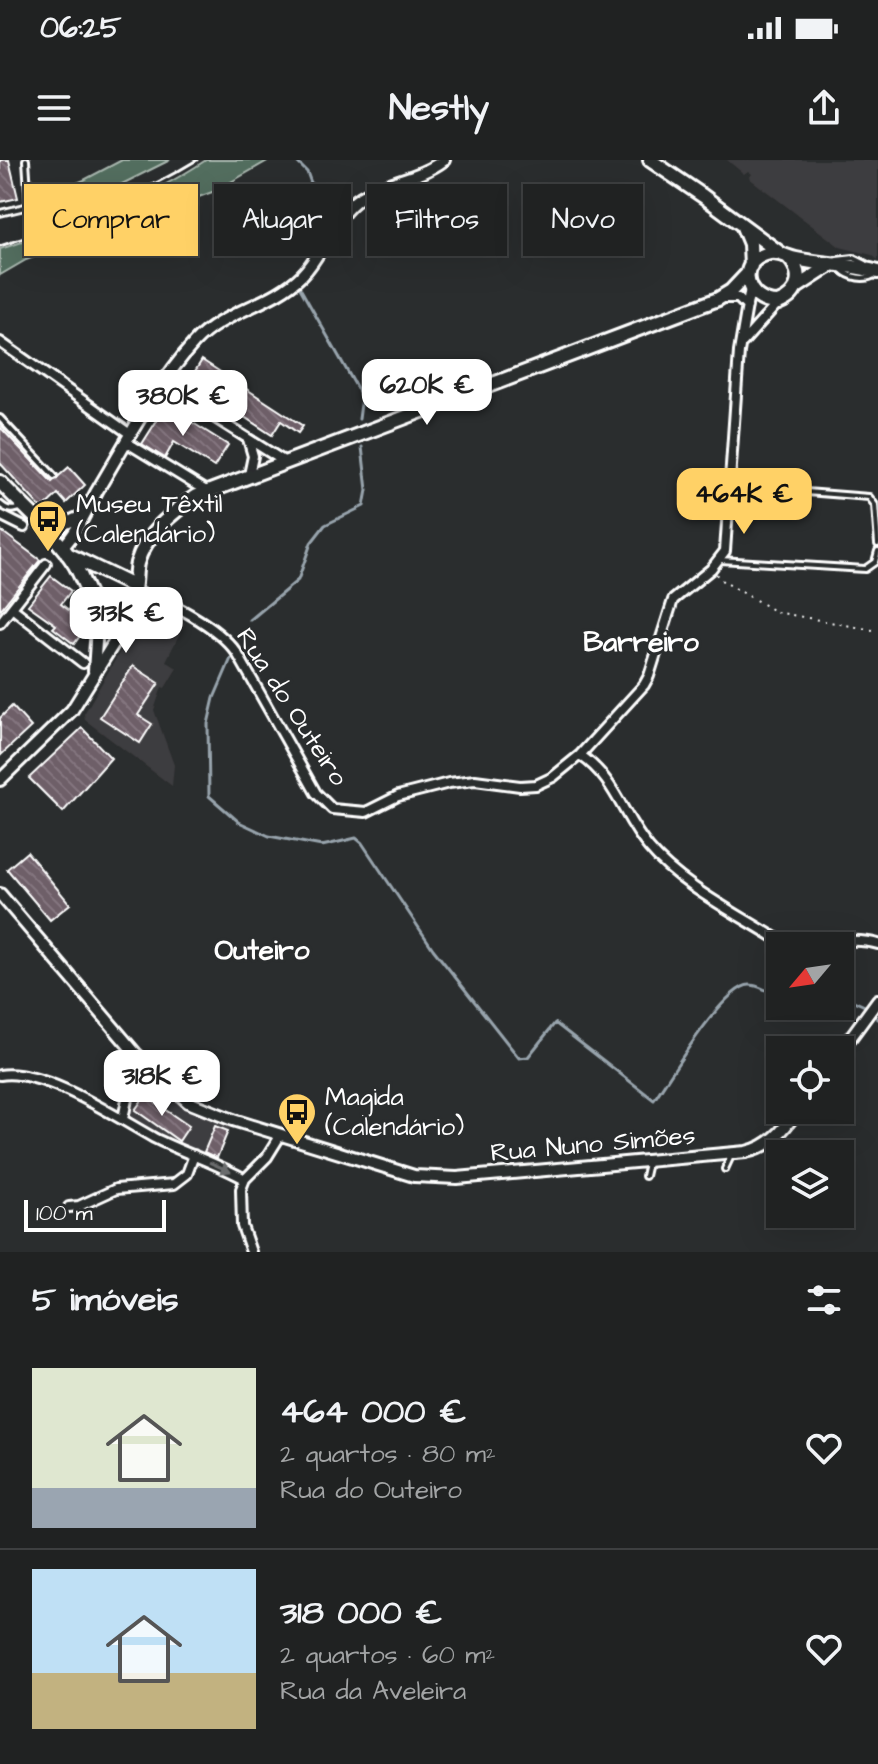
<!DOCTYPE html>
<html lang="pt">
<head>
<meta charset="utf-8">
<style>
	body { margin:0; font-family:"Architects Daughter",sans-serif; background:#2d2f2f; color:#f1f3f6; height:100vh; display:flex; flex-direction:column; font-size:30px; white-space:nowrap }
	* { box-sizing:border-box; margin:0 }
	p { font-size:26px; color:#a2a4a5 }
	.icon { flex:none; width:44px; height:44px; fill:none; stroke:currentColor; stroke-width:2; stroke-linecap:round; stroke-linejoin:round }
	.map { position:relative; height:1092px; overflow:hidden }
	.panel { display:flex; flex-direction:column; background:#202222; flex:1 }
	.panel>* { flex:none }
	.guide { position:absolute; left:24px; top:24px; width:830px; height:72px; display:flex; gap:16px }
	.needle { width:52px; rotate:241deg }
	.controls { position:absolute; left:766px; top:772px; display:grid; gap:16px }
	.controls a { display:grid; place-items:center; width:88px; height:88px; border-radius:0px; background:#202222; box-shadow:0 8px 32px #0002,0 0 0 2px #3d3f40; font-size:40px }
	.scale { position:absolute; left:24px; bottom:20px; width:142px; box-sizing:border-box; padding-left:8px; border:4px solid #fff; border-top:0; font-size:22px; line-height:28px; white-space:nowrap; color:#fff; -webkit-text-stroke:6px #2a2d2e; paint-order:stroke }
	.price { position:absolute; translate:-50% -68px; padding:0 18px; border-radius:16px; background:#fff; color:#222; font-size:26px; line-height:52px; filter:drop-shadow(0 2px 4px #0008) }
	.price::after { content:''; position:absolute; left:50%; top:48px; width:24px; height:18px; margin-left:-12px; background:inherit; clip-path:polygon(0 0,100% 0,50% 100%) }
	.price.on { background:#ffd166; color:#111 }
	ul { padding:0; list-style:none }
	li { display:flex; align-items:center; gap:24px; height:200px; padding:0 32px }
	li+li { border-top:2px solid #3d3f40 }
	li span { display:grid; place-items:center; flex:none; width:224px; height:160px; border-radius:0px; color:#555 }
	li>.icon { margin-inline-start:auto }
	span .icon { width:96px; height:96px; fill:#fffc; stroke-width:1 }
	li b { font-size:34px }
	h2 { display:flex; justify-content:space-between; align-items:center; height:96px; padding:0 32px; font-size:34px }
	.pill { padding:0 28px; border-radius:0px; background:#202222; box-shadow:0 8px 32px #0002,0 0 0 2px #3d3f40; font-size:28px; line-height:72px }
	.pill.on { background:#ffd166; color:#111 }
	.status { display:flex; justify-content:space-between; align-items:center; height:56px; padding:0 40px; background:#202222; direction:ltr }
	.status svg { height:22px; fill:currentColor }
	header { display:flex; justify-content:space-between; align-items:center; height:104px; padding:0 32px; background:#202222; font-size:36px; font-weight:700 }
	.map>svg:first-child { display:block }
	.built { fill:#3e3c3f }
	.green { fill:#526e5e; stroke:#a8b6ae; stroke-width:2 }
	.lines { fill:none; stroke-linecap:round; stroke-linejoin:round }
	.stream { stroke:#98a4ad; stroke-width:3 }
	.building { fill:url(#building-back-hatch); stroke:#fff; stroke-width:2 }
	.service-casing { stroke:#fff; stroke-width:10 }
	.minor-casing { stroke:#fff; stroke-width:14 }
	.tertiary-casing { stroke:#fff; stroke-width:16 }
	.secondary-casing { stroke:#fff; stroke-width:18 }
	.path { stroke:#fff; stroke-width:2; stroke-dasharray:2 6; stroke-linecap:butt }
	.service { stroke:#2a2d2e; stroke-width:4 }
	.minor { stroke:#2a2d2e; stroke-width:8 }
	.tertiary { stroke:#2a2d2e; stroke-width:10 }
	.secondary { stroke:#2a2d2e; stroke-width:12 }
	.rail { stroke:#fff; stroke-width:3 }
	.oneway { fill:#6a6c6d }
	.labels { text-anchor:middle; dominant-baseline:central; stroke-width:6; stroke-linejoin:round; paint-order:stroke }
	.poi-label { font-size:26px; fill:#fff; stroke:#2a2d2e; text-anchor:start }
	.street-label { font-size:26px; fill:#fff; stroke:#2a2d2e }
	.neighbourhood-label { font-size:28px; font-weight:bold; fill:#fff; stroke:#2a2d2e }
</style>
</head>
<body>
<div class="status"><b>06:25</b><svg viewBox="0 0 49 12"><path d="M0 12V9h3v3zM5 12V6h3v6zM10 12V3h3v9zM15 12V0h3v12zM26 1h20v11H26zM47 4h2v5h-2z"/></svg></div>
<header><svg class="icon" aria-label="menu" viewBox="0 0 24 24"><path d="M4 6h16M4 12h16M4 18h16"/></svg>Nestly<svg class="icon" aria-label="share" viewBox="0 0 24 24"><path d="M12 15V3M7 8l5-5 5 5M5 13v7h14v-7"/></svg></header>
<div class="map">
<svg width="878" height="1092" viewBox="0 0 878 1092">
	<defs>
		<pattern id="building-back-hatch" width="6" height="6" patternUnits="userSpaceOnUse" patternTransform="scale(2)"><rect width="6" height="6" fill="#6e5e68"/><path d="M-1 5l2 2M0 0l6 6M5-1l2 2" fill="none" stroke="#84767f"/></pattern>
	</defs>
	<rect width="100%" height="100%" fill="#2a2d2e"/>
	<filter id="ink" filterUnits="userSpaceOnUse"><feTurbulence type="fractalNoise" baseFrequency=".0125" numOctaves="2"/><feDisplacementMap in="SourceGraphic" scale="16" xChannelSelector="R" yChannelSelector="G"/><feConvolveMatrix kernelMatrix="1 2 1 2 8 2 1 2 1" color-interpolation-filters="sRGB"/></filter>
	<g filter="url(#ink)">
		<!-- built -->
		<path class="built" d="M727,0H878V100L872,95L840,87L749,18L752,14L748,11L744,14Z
			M153,449L161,450L185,463L166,501L177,508L165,528L162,527L154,550L174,605L172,626L85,560L84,554L141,455Z
			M141,912L186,949L231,966L215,1001L175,982L172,984L128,957L136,913Z"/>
		<!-- green -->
		<path class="green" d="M122,0H170L106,32L46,56L44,37L84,20Z
			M206,0H269L215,31L26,100L0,115V89C71,67 144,42 206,0Z"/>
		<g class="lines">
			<!-- stream -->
			<path class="stream" d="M295,0L307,12L327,67
				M300,128L362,237L359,259
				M250,460L298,420L311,383L325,365L364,346L367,330L362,287
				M232,496L214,538L208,564L209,636L239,662L269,676L322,686L356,678L362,683L433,789L519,898L528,897L555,863L654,940C670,917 724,825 750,825C760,825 769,834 780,834
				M840,835L867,847
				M874,855L878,859"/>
		</g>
		<!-- building -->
		<path class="building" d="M0,0H9L18,38L0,42Z
			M202,200L303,266L298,273L281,261L272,275L189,221Z
			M166,246L228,285L214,307L174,282L165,298L142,284Z
			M0,267L52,322L69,307L85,325L66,343L58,334L42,349L0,303Z
			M0,370L40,400L0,450Z
			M51,416L71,431L61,444L88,465L74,484L53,468L56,465L28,445Z
			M133,506L159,523L138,555L152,564L140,583L100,557Z
			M12,546L31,567L0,596V558Z
			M82,568L111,598L63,652L29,618Z
			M27,692L70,744L50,760L7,709Z
			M145,936L189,966L179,981L135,950Z
			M215,966L228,971L217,998L204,992Z"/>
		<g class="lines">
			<!-- service casing -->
			<g class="service-casing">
				<path id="service" d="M0,53L29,46L26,0
					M837,100L854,98L866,104
					M841,109C850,118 865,121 876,114
					M0,258L54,316
					M731,326L869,337L875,345L878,384
					M0,344C8,351 13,351 23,347
					M720,400L865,409L875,402L878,391
					M725,1009L731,996
					M645,1016L648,1003"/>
			</g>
			<!-- minor casing -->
			<g class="minor-casing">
				<path id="minor" d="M722,138H738L747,147
					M0,182L130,274
					M743,182L778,143
					M163,225L285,302
					M248,279L253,296L249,315
					M126,282L206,331
					M0,355L24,367
					M136,433C168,438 218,467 237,493L316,633L332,649L366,652L398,636L449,623L475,620L520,626L536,625L553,617L580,595L644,525L649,516L673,440L711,409L725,391L739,192L750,128
					M12,448L83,503
					M135,449L142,445L161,443
					M0,463L46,404
					M580,595C616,619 622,656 649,688C679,724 734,752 774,777C803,792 844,774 878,784
					M0,915C43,908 116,957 154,978C184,993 216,1003 245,1019
					M123,959L136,894
					M69,1047L79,1046L116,1029L174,1024L187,1014L194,995
					M251,1092L242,1066L241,1029L245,1019L267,997L280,976"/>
			</g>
			<!-- tertiary casing -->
			<g class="tertiary-casing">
				<path id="tertiary" d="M47,372L82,356
					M62,388C77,373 87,349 97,331C127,281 155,226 194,183C223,151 272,145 302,115C325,92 333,55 361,37C386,21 419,19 444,0
					M94,511L97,467L96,450
					M0,620L72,550L130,457
					M0,734L136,894L188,942L233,960L414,1016L457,1018L746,992C771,987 784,969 798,950
					M840,892L878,840"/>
			</g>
			<!-- secondary casing -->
			<g class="secondary-casing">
				<path id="secondary" d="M650,0L703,36L780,93
					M743,67L750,84L751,106
					M788,97C804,113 800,135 778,143C746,144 735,103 766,94C777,90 786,97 796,99C823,105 851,104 878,112
					M797,127L831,105
					M0,322C25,349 56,374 75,405C82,417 96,454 104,459C127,472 144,444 131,425L67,394
					M134,429C136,421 135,412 137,403C145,375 173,351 197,336L718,139L731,131L748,113"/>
			</g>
			<!-- path -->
			<path class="path" d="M716,414L721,420L776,452L878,471"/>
			<!-- service -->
			<use href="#service" class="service"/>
			<!-- minor -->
			<use href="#minor" class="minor"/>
			<!-- tertiary -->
			<use href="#tertiary" class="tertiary"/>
			<!-- secondary -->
			<use href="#secondary" class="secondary"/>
			<!-- rail -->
			<path class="rail" d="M0,86C69,64 135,38 197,0"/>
		</g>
		<!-- one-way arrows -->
		<defs><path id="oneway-solid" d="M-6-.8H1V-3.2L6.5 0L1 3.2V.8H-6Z" transform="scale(2)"/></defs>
		<use class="oneway" href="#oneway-solid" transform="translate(220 1007) rotate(24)"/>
	</g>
	<!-- icons -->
	<defs>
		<g id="bus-pin" transform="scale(2)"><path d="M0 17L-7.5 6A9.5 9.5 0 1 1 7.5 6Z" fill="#ffd166" stroke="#2a2d2e"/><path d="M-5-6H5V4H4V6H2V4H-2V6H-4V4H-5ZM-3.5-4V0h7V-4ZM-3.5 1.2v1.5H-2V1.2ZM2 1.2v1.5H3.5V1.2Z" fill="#111"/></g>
	</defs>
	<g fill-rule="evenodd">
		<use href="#bus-pin" x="48" y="359"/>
		<use href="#bus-pin" x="297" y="952"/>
	</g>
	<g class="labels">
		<!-- poi labels -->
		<g class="poi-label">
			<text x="76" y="344">Museu Têxtil<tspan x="76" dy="30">(Calendário)</tspan></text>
			<text x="325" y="937">Magida<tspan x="325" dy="30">(Calendário)</tspan></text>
		</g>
		<!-- street labels -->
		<g class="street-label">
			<text transform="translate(292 547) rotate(57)">Rua do Outeiro</text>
			<text transform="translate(593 984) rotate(-5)">Rua Nuno Simões</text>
		</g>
		<!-- neighbourhood labels -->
		<g class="neighbourhood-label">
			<text x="641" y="482">Barreiro</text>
			<text x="262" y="790">Outeiro</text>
		</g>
	</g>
</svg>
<div class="controls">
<a><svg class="needle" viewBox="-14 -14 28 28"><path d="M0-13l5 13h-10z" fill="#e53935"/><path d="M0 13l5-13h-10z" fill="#a2a4a5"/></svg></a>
<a><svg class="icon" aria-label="locate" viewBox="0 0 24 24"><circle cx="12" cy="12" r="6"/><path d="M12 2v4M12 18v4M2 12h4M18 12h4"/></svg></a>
<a><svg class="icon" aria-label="layers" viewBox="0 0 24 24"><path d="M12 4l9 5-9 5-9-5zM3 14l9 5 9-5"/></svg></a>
</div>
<div class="scale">100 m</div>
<b class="price" style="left:427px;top:267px">620K €</b>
<b class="price" style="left:183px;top:278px">380K €</b>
<b class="price on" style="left:744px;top:376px">464K €</b>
<b class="price" style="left:126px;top:495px">313K €</b>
<b class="price" style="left:162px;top:958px">318K €</b>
<div class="guide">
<a class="pill on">Comprar</a>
<a class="pill">Alugar</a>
<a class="pill">Filtros</a>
<a class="pill">Novo</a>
</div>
</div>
<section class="panel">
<h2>5 imóveis<svg class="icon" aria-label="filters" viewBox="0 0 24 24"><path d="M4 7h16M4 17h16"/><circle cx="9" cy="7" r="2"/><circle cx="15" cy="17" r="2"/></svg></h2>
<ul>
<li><span style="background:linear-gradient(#dfe7d0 75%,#9aa5b1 0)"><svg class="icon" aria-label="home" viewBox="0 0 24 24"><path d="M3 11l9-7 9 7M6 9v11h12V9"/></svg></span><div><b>464 000 €</b><p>2 quartos · 80 m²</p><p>Rua do Outeiro</p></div><svg class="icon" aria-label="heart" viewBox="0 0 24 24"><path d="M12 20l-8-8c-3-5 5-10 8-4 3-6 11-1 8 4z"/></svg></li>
<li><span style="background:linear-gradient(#bfe0f5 65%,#c2b280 0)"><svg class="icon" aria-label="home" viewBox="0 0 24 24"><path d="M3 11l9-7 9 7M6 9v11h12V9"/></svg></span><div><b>318 000 €</b><p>2 quartos · 60 m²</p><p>Rua da Aveleira</p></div><svg class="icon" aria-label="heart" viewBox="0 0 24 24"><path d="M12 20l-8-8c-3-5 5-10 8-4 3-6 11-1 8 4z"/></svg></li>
</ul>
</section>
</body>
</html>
